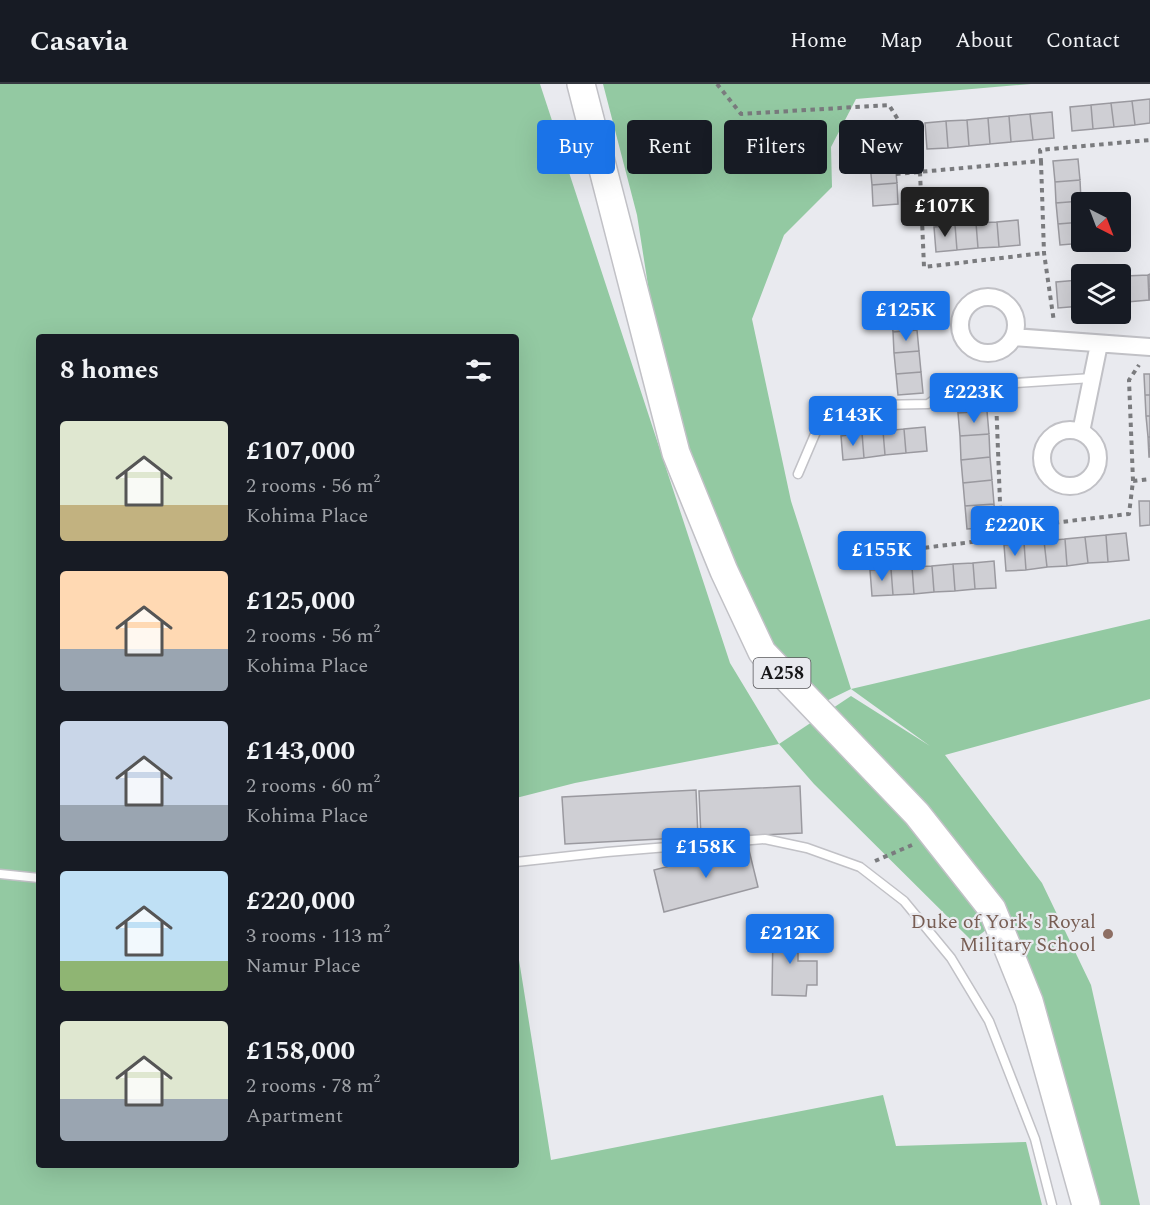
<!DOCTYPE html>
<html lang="en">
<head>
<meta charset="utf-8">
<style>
	body { margin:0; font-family:Spectral,serif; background:#20242c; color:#f1f3f6; height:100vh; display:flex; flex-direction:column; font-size:22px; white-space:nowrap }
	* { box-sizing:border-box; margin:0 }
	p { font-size:20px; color:#9ea1a6 }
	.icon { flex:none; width:33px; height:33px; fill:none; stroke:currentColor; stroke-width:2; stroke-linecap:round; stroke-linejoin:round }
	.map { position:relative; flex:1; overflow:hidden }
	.side { position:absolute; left:36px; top:250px; width:483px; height:834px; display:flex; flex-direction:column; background:#171b24; border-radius:6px; box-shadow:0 6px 24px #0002 }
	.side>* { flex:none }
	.hud { position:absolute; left:537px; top:36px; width:522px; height:54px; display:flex; gap:12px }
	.needle { width:39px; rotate:138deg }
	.buttons { position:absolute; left:1071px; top:108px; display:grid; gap:12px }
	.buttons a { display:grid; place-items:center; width:60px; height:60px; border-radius:6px; background:#171b24; box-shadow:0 6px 24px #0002; font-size:30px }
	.price { position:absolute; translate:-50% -51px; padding:0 14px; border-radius:6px; background:#1a73e8; color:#fff; font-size:20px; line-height:39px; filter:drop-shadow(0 2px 3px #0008) }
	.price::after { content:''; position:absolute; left:50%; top:36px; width:18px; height:14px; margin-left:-9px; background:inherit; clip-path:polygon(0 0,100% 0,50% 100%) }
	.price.selected { background:#222; color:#fff }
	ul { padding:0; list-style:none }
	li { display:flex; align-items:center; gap:18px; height:150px; padding:0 24px }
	li span { display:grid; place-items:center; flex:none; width:168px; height:120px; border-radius:6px; color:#555 }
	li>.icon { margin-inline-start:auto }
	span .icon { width:72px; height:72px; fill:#fffc; stroke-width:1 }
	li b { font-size:26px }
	h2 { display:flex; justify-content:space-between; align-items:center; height:72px; padding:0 24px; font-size:26px }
	.pill { padding:0 21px; border-radius:6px; background:#171b24; box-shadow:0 6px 24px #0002; font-size:21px; line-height:54px }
	.pill.selected { background:#1a73e8; color:#fff }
	header { display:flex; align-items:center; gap:36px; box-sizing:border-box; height:84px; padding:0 30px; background:#171b24; border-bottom:2px solid #363941 }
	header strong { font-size:28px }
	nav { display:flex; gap:33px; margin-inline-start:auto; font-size:21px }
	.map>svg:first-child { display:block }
	.green { fill:#93c9a2 }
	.building { fill:#cfcfd4; stroke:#9a999f; stroke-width:1.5 }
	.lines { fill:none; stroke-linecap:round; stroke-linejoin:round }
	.service-casing { stroke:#c1c1c6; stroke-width:11 }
	.minor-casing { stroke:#c1c1c6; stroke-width:20 }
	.primary-casing { stroke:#c1c1c6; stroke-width:30 }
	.path { stroke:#7a7b7e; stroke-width:4; stroke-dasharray:4.5 4.5; stroke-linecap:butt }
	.service { stroke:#fff; stroke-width:8 }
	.minor { stroke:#fff; stroke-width:16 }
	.primary { stroke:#fff; stroke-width:27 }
	.education-dot { fill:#8d6e63; stroke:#e9eaef; stroke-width:2 }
	.labels { text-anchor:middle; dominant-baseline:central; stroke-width:4.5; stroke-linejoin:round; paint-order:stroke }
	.shield { fill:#e9eaef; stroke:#555558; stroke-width:1.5 }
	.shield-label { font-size:18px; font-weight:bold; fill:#151517 }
	.education-label { font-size:20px; fill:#785e54; stroke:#e9eaef; text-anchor:end }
</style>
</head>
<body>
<header>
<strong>Casavia</strong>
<nav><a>Home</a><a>Map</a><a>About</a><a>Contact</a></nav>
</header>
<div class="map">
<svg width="1150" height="1121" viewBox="0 0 1150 1121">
	<rect width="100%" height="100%" fill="#e9eaef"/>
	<!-- green -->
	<path class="green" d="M0,0H540L730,579L779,660L851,612L930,662L851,605L814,623L759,561L672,354L637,131L603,0H1031L856,15L831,63L832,103L784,151L752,235L791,417L851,605L1150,535V615L945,671L1042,799L1091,901L1140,1121H1082L996,838L972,857L814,700L779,660L575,699L516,714V254H39V1082H516V857L551,1076L883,1011L896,1062L1026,1058L1042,1121H0Z"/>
	<!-- building -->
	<path class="building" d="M1150,15V39L1135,41L1132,17Z
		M1132,17L1135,41L1114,43L1111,19Z
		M1111,19L1114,43L1093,45L1091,21Z
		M1091,21L1093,45L1072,47L1070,23Z
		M1052,28L1054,54L1033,56L1030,30Z
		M1030,30L1033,56L1011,58L1009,32Z
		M1009,32L1011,58L990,60L988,34Z
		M988,34L990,60L969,62L967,36Z
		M967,36L969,62L948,64L946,37Z
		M891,37L893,57L868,59L866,39Z
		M946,37L948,64L927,65L925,39Z
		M893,57L895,78L870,80L868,59Z
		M1078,75L1080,96L1055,98L1053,77Z
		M895,78L897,99L872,101L870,80Z
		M1080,96L1081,117L1056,119L1055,98Z
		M897,99L898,120L873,122L872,101Z
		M1081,117L1082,138L1058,140L1056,119Z
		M1018,136L1020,161L999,163L997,138Z
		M997,138L999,163L978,164L976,139Z
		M1082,138V158L1084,159L1060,161L1058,140Z
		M976,139L978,164L957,166L955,141Z
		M955,141L957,166L936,168L934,143Z
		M1150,190V216H1149L1148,191Z
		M1148,191L1149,216L1127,218L1125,192Z
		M1125,192L1127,218L1120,219V193Z
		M1079,196L1081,222L1058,224L1056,198Z
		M1079,196H1082V222H1081Z
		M916,226L917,246L893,248L891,228Z
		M917,246L919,267L894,269L893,248Z
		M919,267L921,288L896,290L894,269Z
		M921,288L923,309L898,311L896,290Z
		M1144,290H1150V311H1145Z
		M985,304L987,327L958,329L956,306Z
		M1145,311H1150V332H1146Z
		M987,327L989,350L960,352L958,329Z
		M1146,332H1150V353H1148Z
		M925,343L927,367L906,369L904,345Z
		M904,345L906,369L885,371L883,347Z
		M883,347L885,371L864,374L862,349Z
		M862,349L864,374L843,376L841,352Z
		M989,350L990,373L961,376L960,352Z
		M1148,353H1150V373H1149Z
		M990,373L992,396L963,399L961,376Z
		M992,396L994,420L965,422L963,399Z
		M1139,417H1150V441L1140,442Z
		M994,420L996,443L967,445L965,422Z
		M1126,449L1129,476L1108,478L1106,451Z
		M1106,451L1108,478L1088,479L1085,453Z
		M1085,453L1088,479L1067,482L1065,455Z
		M1065,455L1067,482L1047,483L1044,457Z
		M1044,457L1047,483L1026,486L1024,459Z
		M1024,459L1026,486L1006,487L1004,461Z
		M994,477L996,504L975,505L973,479Z
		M973,479L975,505L955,507L953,480Z
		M953,480L955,507L934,508L932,482Z
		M932,482L934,508L914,510L912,483Z
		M912,483L914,510L893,511L891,485Z
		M891,485L893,511L872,512L870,486Z
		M800,702L802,749L701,754L699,707Z
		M696,706L698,753L565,760L562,713Z
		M748,762L758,803L664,828L654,786Z
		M773,844H798V877H817V901H807L806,912L772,911Z"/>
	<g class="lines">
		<!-- service casing -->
		<g class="service-casing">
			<path id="service" d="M798,390L827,322L928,320L952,303L1092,294
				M516,778L607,768L765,755L807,764L860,783L904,817L951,874L989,937L1035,1055L1052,1121
				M0,790L39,794"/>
		</g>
		<!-- minor casing -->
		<g class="minor-casing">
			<path id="minor" d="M960 241a28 28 0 1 1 56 0a28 28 0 1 1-56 0Z
				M1014,253L1150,263
				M1042 374a28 28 0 1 1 56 0a28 28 0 1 1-56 0Z
				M1081,348L1099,260"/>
		</g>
		<!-- primary casing -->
		<g class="primary-casing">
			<path id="primary" d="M581,0L676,369L724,487L762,568L917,730L992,825L1029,917L1086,1121"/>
		</g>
		<!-- path -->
		<path class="path" d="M717,0L741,30L889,21L910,55L920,88L924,183L1044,169
			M1041,77L1044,169L1054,238
			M896,90L1041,77L1040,66L1150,56
			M996,314L1001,445
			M1133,397L1129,296L1139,281
			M889,468L989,456L1001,445L1129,430L1133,397L1150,395
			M875,777L912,761"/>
		<!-- service -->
		<use href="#service" class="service"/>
		<!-- minor -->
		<use href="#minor" class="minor"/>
		<!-- primary -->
		<use href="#primary" class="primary"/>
	</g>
	<!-- markers -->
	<circle class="education-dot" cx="1108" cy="850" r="6"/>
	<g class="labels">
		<!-- shield labels -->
		<rect class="shield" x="753.5" y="574" width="57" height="30" rx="4.5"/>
		<g class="shield-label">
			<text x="782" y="589">A258</text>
		</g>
		<!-- education labels -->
		<g class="education-label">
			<text x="1096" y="838">Duke of York's Royal<tspan x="1096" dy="23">Military School</tspan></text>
		</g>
	</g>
</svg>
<div class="buttons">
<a><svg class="needle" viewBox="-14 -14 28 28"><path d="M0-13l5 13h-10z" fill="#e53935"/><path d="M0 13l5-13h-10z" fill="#9ea1a6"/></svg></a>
<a><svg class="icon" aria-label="layers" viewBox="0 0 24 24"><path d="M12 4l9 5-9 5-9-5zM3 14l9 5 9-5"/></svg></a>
</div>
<b class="price selected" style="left:945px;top:154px">£107K</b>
<b class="price" style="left:906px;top:258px">£125K</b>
<b class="price" style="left:974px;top:340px">£223K</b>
<b class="price" style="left:853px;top:363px">£143K</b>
<b class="price" style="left:1015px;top:473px">£220K</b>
<b class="price" style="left:882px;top:498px">£155K</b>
<b class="price" style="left:706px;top:795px">£158K</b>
<b class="price" style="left:790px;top:881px">£212K</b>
<div class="hud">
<a class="pill selected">Buy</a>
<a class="pill">Rent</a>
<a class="pill">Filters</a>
<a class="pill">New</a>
</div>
<section class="side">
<h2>8 homes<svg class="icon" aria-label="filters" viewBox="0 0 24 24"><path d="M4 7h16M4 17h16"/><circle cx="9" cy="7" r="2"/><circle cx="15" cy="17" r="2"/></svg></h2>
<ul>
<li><span style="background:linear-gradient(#dfe7d0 70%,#c2b280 0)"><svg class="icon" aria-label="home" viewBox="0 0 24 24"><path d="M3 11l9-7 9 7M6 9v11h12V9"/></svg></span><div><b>£107,000</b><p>2 rooms · 56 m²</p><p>Kohima Place</p></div></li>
<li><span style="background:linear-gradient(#ffd9b3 65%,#9aa5b1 0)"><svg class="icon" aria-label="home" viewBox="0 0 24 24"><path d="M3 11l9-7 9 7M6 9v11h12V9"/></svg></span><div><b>£125,000</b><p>2 rooms · 56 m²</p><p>Kohima Place</p></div></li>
<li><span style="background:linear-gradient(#c9d6e8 70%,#9aa5b1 0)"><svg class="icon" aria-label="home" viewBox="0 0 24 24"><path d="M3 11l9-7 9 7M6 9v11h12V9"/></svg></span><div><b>£143,000</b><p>2 rooms · 60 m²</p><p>Kohima Place</p></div></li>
<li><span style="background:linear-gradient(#bfe0f5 75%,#8fb573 0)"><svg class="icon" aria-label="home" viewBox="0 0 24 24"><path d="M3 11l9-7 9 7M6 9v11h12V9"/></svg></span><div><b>£220,000</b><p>3 rooms · 113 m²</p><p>Namur Place</p></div></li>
<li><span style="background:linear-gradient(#dfe7d0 65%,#9aa5b1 0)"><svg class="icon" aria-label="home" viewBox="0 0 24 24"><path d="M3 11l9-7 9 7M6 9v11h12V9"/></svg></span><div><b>£158,000</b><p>2 rooms · 78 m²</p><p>Apartment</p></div></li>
</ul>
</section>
</div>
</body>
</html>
